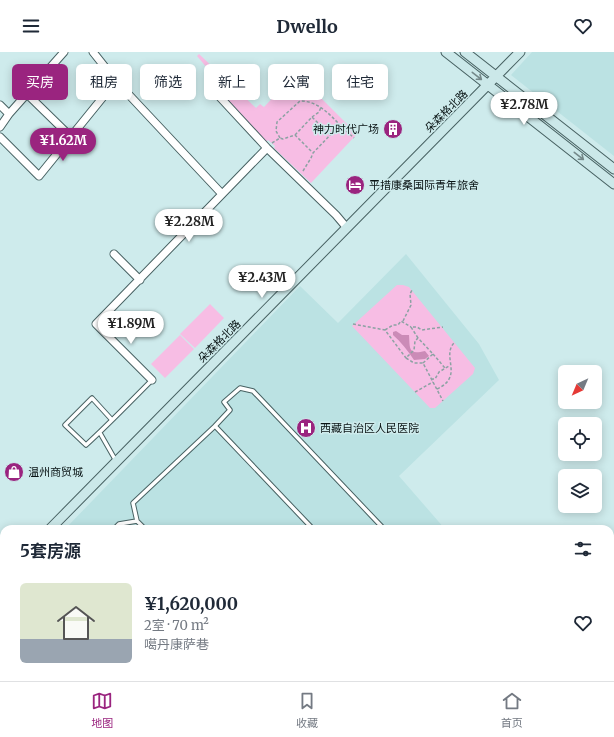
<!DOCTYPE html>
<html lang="zh">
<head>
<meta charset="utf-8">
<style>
	body { margin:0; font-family:Merriweather,"Noto Sans SC",serif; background:#f2f2f3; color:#1f2937; height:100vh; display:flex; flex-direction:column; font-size:15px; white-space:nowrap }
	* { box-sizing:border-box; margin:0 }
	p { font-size:13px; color:#747a83 }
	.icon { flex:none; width:22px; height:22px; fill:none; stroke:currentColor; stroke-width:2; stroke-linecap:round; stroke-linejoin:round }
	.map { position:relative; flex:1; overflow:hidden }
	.panel { position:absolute; left:0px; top:473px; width:614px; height:156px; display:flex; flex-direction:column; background:#fff; border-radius:12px 12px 0 0; box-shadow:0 2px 10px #0003 }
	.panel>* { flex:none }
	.banner { position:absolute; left:12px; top:12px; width:400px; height:36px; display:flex; gap:8px }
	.needle { width:26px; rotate:224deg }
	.controls { position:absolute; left:558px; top:313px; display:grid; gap:8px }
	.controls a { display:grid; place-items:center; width:44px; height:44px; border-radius:6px; background:#fff; box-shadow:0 2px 10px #0003; font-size:20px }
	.price { position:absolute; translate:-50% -34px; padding:0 9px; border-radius:14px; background:#fff; color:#222; font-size:13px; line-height:26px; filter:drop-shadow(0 1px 2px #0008) }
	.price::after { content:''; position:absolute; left:50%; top:24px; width:12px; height:9px; margin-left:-6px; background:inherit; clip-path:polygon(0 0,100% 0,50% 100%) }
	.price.active { background:#9a247f; color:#fff }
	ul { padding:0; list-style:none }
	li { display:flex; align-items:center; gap:12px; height:100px; padding:0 20px }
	li span { display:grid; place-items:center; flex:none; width:112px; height:80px; border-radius:6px; color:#555 }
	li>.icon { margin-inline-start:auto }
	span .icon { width:48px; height:48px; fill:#fffc; stroke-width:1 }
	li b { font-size:17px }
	h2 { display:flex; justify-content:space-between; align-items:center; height:48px; padding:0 20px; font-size:17px }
	.pill { padding:0 14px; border-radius:6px; background:#fff; box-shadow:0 2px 10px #0003; font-size:14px; line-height:36px }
	.pill.active { background:#9a247f; color:#fff }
	header { display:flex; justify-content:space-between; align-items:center; height:52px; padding:0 20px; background:#fff; font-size:18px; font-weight:700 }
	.menu { display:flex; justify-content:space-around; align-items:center; height:56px; border-top:1px solid #e0e1e3; background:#fff; font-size:11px; color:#747a83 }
	.menu a { display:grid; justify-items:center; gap:2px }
	.menu .active { color:#9a247f }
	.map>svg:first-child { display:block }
	.built { fill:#bbe2e3 }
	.green { fill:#f7bde4 }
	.water { fill:#cb8bb7 }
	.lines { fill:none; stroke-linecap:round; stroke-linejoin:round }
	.lane-casing { stroke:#476162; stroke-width:5.5 }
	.street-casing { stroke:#476162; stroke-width:9 }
	.secondary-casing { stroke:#476162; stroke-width:11 }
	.primary-casing { stroke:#fff; stroke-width:12 }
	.path { stroke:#8ca2a3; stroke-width:1.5; stroke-dasharray:3 2; stroke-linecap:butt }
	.lane { stroke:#fff; stroke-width:3.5 }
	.street { stroke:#fff; stroke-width:7 }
	.secondary { stroke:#cbe8e9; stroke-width:9 }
	.primary { stroke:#97d1d3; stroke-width:10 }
	.oneway { stroke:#748889 }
	.labels { text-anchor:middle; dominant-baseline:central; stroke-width:3; stroke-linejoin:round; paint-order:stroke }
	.street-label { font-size:11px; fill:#091314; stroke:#ceebec }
	.poi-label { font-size:11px; fill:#091314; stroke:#ceebec; text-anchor:start }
</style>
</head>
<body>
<header><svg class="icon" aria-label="menu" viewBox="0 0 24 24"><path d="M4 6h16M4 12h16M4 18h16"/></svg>Dwello<svg class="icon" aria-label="heart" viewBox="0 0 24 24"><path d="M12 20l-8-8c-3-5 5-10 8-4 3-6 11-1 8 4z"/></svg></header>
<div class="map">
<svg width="614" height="629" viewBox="0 0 614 629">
	<rect width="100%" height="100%" fill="#ceebec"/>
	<!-- built -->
	<path class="built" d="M532,0H614V104L511,23Z
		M406,202L479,292L499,328L399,424L445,477H65L300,234L338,271Z
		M94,625H521L516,629H97Z"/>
	<!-- green -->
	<path class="green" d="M199,2L256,56L260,52L264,55L285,33L296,44L306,45L313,38L357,82L311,131L274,96L275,94L268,88L266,90L214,34L218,29L197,4Z
		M397,233H403L409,235L475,316L473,322L435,356H430L352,274Z
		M210,252L224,266L195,296L180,282Z
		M180,283L194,297L165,326L151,312Z"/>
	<!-- water -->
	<path class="water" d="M396,279L402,283H409C410,297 408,303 425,299L429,304L425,307L414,308C408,299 401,290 393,283V280Z"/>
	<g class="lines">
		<!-- lane casing -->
		<g class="lane-casing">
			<path id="lane" d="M112,368L92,346L65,373L86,393C109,372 130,350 152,328
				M100,381L116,409
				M137,469L133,451L215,374
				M114,477L119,472L137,469L145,477
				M313,477L215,374L230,358L224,350L240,336L253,339L384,477
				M126,625L130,629
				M246,625L250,629
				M349,625L353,629
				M159,629L163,625
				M365,629L370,625"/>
		</g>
		<!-- street casing -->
		<g class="street-casing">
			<path id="street" d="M93,0L116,29L222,142
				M27,42L71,85
				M217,42L267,96L336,163L347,176
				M0,53L9,62
				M0,75L9,62L64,0
				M0,85L39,124L116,29
				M114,202L140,228
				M152,328L96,272L267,96"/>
		</g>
		<!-- secondary casing -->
		<g class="secondary-casing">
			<path id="secondary" d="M446,0L614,132
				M465,0L614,117
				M50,477L520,0
				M0,528L4,523"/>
		</g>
		<!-- primary casing -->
		<g class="primary-casing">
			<path id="primary" d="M0,561L4,565
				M62,625L65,629"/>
		</g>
		<!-- path -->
		<path class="path" d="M312,65L319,60L321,55
			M295,83L312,65L330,83
			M280,86L276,79L277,70L300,49C319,49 330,63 343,76
			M272,91L280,86L283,87L295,83L313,101
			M303,119L311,106L313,101L335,78L343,76L354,86
			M403,269L411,253L410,242L412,238
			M353,272L385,278L406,306
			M385,278L393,273H398L401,269L411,275
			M418,286L411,275H417L422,278L443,275
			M433,302L445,316
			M423,311L433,302L418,286L415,289L414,298L406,306L414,311H423L443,349
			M431,327H435L439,320L449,314
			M437,337C465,324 440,304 455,290
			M415,340L433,330"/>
		<!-- lane -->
		<use href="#lane" class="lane"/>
		<!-- street -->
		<use href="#street" class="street"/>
		<!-- secondary -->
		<use href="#secondary" class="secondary"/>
		<!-- primary -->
		<use href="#primary" class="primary"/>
	</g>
	<!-- one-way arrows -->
	<defs><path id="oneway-shaft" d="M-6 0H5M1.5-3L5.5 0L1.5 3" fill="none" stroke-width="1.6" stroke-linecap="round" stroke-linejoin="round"/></defs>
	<g class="oneway">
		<use href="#oneway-shaft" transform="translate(477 24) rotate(38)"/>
		<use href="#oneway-shaft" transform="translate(579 104) rotate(38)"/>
	</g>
	<!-- icons -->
	<defs>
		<g id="building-disc" transform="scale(1)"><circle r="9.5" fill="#9a247f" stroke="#ceebec"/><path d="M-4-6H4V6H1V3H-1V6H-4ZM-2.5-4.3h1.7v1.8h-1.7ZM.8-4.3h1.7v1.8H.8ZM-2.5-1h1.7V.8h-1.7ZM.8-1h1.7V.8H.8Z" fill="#fff"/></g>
		<g id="hotel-disc" transform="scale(1)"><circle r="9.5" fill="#9a247f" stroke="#ceebec"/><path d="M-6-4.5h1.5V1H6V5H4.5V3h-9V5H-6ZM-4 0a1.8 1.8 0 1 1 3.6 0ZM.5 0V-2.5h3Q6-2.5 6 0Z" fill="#fff"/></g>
		<g id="hospital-disc" transform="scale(1)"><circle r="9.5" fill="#9a247f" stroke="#ceebec"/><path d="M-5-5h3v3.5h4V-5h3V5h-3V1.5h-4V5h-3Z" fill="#fff"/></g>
		<g id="shop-disc" transform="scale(1)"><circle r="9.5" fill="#9a247f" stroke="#ceebec"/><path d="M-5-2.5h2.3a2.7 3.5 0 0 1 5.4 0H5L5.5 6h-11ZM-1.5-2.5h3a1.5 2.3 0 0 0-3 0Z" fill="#fff"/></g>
	</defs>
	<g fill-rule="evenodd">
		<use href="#building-disc" x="393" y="77"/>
		<use href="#hotel-disc" x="355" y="133"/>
		<use href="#hospital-disc" x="306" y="376"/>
		<use href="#shop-disc" x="14" y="420"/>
	</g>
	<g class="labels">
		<!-- street labels -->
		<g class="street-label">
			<text transform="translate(446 59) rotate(-45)">朵森格北路</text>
			<text transform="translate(219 289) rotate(-45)">朵森格北路</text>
		</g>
		<!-- poi labels -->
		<g class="poi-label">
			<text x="379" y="77" text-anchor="end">神力时代广场</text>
			<text x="369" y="133">平措康桑国际青年旅舍</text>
			<text x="320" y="376">西藏自治区人民医院</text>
			<text x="28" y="420">温州商贸城</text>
		</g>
	</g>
</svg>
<div class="controls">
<a><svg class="needle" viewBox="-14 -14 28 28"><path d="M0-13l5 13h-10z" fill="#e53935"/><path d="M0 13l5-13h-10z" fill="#747a83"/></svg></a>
<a><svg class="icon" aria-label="locate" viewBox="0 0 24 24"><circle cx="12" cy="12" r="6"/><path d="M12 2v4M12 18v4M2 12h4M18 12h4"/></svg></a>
<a><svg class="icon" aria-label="layers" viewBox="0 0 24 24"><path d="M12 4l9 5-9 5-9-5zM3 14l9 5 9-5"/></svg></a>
</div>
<b class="price" style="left:524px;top:74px">¥2.78M</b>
<b class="price active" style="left:63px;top:110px">¥1.62M</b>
<b class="price" style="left:189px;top:191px">¥2.28M</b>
<b class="price" style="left:262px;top:247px">¥2.43M</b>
<b class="price" style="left:131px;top:293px">¥1.89M</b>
<div class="banner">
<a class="pill active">买房</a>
<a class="pill">租房</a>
<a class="pill">筛选</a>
<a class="pill">新上</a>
<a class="pill">公寓</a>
<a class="pill">住宅</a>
</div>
<section class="panel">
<h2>5套房源<svg class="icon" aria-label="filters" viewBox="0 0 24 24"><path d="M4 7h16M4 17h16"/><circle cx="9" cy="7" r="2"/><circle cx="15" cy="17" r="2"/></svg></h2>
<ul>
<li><span style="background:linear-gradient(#dfe7d0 70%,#9aa5b1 0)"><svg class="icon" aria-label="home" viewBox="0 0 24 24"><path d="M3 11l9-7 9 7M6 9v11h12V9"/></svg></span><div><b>¥1,620,000</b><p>2室 · 70 m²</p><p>噶丹康萨巷</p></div><svg class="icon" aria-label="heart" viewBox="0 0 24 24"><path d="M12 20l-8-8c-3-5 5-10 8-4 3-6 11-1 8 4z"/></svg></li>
</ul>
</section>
</div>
<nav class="menu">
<a class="active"><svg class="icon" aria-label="map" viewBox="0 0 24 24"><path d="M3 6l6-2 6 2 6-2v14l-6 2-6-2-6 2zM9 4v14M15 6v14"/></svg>地图</a>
<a><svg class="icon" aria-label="saved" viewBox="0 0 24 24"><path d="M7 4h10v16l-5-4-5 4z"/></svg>收藏</a>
<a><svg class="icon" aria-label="home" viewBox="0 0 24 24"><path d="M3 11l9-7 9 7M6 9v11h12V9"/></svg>首页</a>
</nav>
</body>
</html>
